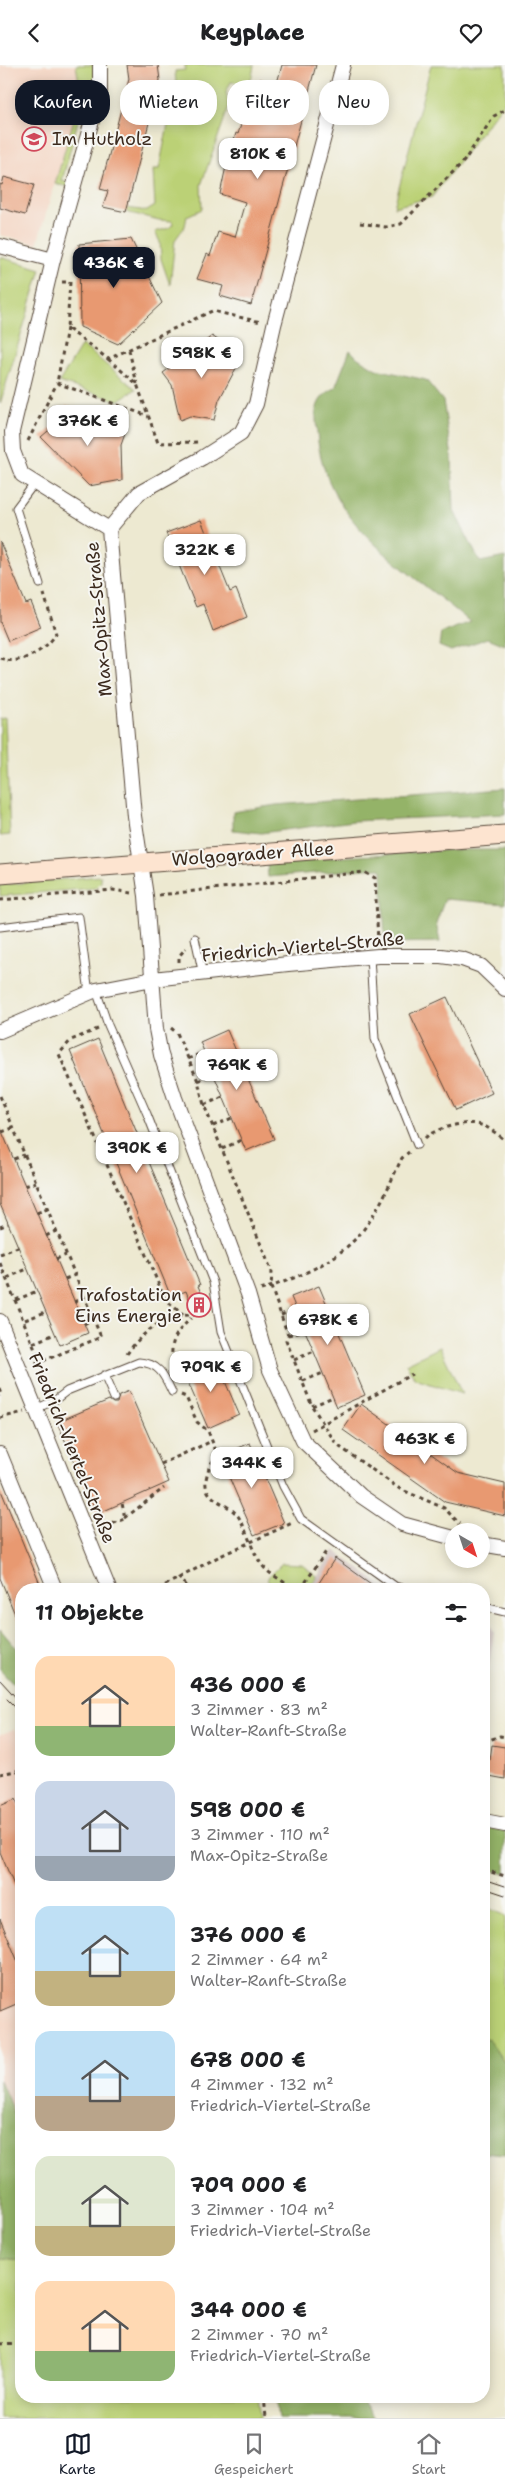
<!DOCTYPE html>
<html lang="de">
<head>
<meta charset="utf-8">
<style>
	body { margin:0; font-family:"Shantell Sans",sans-serif; background:#f2f2f2; color:#202124; height:100vh; display:flex; flex-direction:column; font-size:19px; white-space:nowrap }
	* { box-sizing:border-box; margin:0 }
	p { font-size:16px; color:#757577 }
	.icon { flex:none; width:28px; height:28px; fill:none; stroke:currentColor; stroke-width:2; stroke-linecap:round; stroke-linejoin:round }
	.map { position:relative; flex:1; overflow:hidden }
	.drawer { position:absolute; left:15px; top:1518px; width:475px; height:820px; display:flex; flex-direction:column; background:#fff; border-radius:20px; box-shadow:0 2px 12px #0003 }
	.drawer>* { flex:none }
	.hud { position:absolute; left:15px; top:15px; width:475px; height:45px; display:flex; gap:10px }
	.needle { width:32px; rotate:141deg }
	.controls { position:absolute; left:445px; top:1458px; display:grid; gap:10px }
	.controls a { display:grid; place-items:center; width:45px; height:45px; border-radius:50%; background:#fff; box-shadow:0 2px 12px #0003; font-size:25px }
	.price { position:absolute; translate:-50% -42px; padding:0 11px; border-radius:10px; background:#fff; color:#222; font-size:16px; line-height:32px; filter:drop-shadow(0 1px 2px #0008) }
	.price::after { content:''; position:absolute; left:50%; top:30px; width:15px; height:11px; margin-left:-8px; background:inherit; clip-path:polygon(0 0,100% 0,50% 100%) }
	.price.on { background:#111827; color:#fff }
	ul { padding:0; list-style:none }
	li { display:flex; align-items:center; gap:15px; height:125px; padding:0 20px }
	li span { display:grid; place-items:center; flex:none; width:140px; height:100px; border-radius:15px; color:#555 }
	li>.icon { margin-inline-start:auto }
	span .icon { width:60px; height:60px; fill:#fffc; stroke-width:1 }
	li b { font-size:21px }
	h2 { display:flex; justify-content:space-between; align-items:center; height:60px; padding:0 20px; font-size:21px }
	.pill { padding:0 18px; border-radius:20px; background:#fff; box-shadow:0 2px 12px #0003; font-size:18px; line-height:45px }
	.pill.on { background:#111827; color:#fff }
	header { display:flex; justify-content:space-between; align-items:center; height:65px; padding:0 20px; background:#fff; font-size:22px; font-weight:800 }
	.tabs { display:flex; justify-content:space-around; align-items:center; height:70px; border-top:1px solid #e0e0e0; background:#fff; font-size:14px; color:#757577 }
	.tabs a { display:grid; justify-items:center; gap:2px }
	.tabs .on { color:#111827 }
	.map>svg:first-child { display:block }
	.built { fill:#f4d3c0 }
	.industrial { fill:#d0c0bc }
	.green { fill:#bbd176; stroke:#7b7e4a }
	.forest { fill:#94b367; stroke:#686e42 }
	.building { fill:#e89971 }
	.lines { fill:none; stroke-linecap:round; stroke-linejoin:round }
	.service-casing { stroke:#564739; stroke-width:9 }
	.minor-casing { stroke:#564739; stroke-width:16 }
	.secondary-casing { stroke:#564739; stroke-width:21 }
	.path { stroke:#564739; stroke-width:3; stroke-dasharray:4 4; stroke-linecap:butt }
	.service { stroke:#fff; stroke-width:7 }
	.minor { stroke:#fff; stroke-width:14 }
	.secondary { stroke:#fde4d0; stroke-width:19 }
	.tram { stroke:#3b2a1e; stroke-width:1 }
	.labels { text-anchor:middle; dominant-baseline:central; stroke-width:4; stroke-linejoin:round; paint-order:stroke }
	.poi-label { font-size:18px; fill:#3b2a1e; stroke:#f6f6f2; text-anchor:start }
	.street-label { font-size:18px; fill:#3b2a1e; stroke:#f6f6f2 }
</style>
</head>
<body>
<header><svg class="icon" aria-label="back" viewBox="0 0 24 24"><path d="M15 5l-7 7 7 7"/></svg>Keyplace<svg class="icon" aria-label="heart" viewBox="0 0 24 24"><path d="M12 20l-8-8c-3-5 5-10 8-4 3-6 11-1 8 4z"/></svg></header>
<div class="map">
<svg width="505" height="2353" viewBox="0 0 505 2353">
	<rect width="100%" height="100%" fill="#f6f6f2"/>
	<filter id="ink" filterUnits="userSpaceOnUse"><feTurbulence type="fractalNoise" baseFrequency=".02" numOctaves="2"/><feDisplacementMap in="SourceGraphic" scale="10" xChannelSelector="R" yChannelSelector="G"/><feConvolveMatrix kernelMatrix="1 2 1 2 8 2 1 2 1" color-interpolation-filters="sRGB"/></filter>
	<filter id="wash" filterUnits="userSpaceOnUse"><feTurbulence type="fractalNoise" baseFrequency=".0096" numOctaves="4" result="noise"/><feDisplacementMap in="SourceGraphic" scale="20" xChannelSelector="R" yChannelSelector="G"/><feGaussianBlur stdDeviation="1.12" result="paint"/><feColorMatrix in="noise" values="0 0 0 0 0 0 0 0 0 0 0 0 0 0 0 0 0 1.4 0 .05"/><feComposite in="paint" operator="in"/></filter>
	<g filter="url(#wash)">
		<rect width="100%" height="100%" fill="#ede9d1"/>
		<!-- built -->
		<path class="built" d="M0,0H76L81,30L37,179L0,170Z
			M14,1664L21,1673V2065L0,2015V1670Z"/>
		<!-- industrial -->
		<path class="industrial" d="M334,1485L386,1524H309Z
			M484,1549L494,1567L487,1616L484,1618Z"/>
		<!-- green -->
		<path class="green" d="M76,0H95L96,13L92,35L84,33L62,116L70,118L69,122L55,119L81,30Z
			M185,0H254L252,12L248,19L231,17L226,27L229,41L201,120L202,144L187,151L185,161L175,175L170,220L161,194L160,177L155,167L169,163L173,159L172,156L159,155L126,147L127,143L147,146L155,141L153,104H159L176,19L175,6L185,5Z
			M431,0H505V36L432,132L394,142Z
			M0,192L41,204L0,339Z
			M82,280L136,324L118,336L59,317Z
			M5,653L10,770L0,771V654Z
			M101,811V817L95,823L0,831V820Z
			M440,1282L462,1329L415,1314L406,1299Z
			M282,1498L302,1499L317,1511L309,1524H272L267,1513Z
			M484,1841L505,1851V1999L489,1975L484,1974Z
			M0,2193L21,2195V2331H257L260,2353H0Z"/>
		<!-- forest -->
		<path class="forest" d="M350,285L358,293L376,304L426,315L443,336L452,392L454,446L480,497L505,492V580L488,573L451,586L439,581L441,568L470,557C406,502 325,461 317,368C315,346 314,334 335,323Z
			M505,723V749L354,756L261,768L233,765V747L276,740Z
			M452,785H505V839L445,834L436,858L440,877L385,878L382,805L376,803L268,812L267,797Z
			M0,1564L21,1589V1627L0,1605Z
			M484,1762L505,1766V1808L484,1804Z
			M484,1974L489,1975L505,1999V2090L484,2088Z
			M0,2015L21,2065V2195L0,2193Z
			M275,2331H360L374,2353H278Z"/>
		<g id="blocks">
			<!-- building -->
			<path class="building" d="M127,0H158L160,15L126,147L103,142L108,126L100,124L129,14Z
				M282,0H316L251,240L220,231L223,221L197,214L207,189L210,191L218,167L235,172L245,137L220,129L225,106L236,68L238,69L247,41L251,42L260,14L277,18Z
				M4,112L34,120L25,150L0,143V119L2,120Z
				M131,174L162,238L118,279L80,262L79,179Z
				M212,271L242,292L219,335L214,355L190,351L180,355L172,320L163,308Z
				M67,340L81,350L126,366L121,380L122,415L89,421L41,372L54,361Z
				M201,455L230,527L236,524L247,552L213,566L203,539L196,542L166,468Z
				M0,477L26,539L31,537L41,562L8,576L0,557Z
				M447,932L492,1028L456,1045L410,949Z
				M227,965L274,1074L246,1086L200,977Z
				M98,974L200,1220L198,1221L208,1244L195,1249L186,1226L171,1232L70,986Z
				M0,1062L88,1268L60,1280L0,1139Z
				M319,1221L365,1330L337,1342L291,1232Z
				M215,1293L239,1349L208,1363L183,1306Z
				M129,1326L169,1417L97,1449L57,1357L109,1335L113,1338H117L119,1330Z
				M361,1339L458,1408L505,1419V1451L445,1437L343,1365Z
				M250,1378L284,1458L254,1470L220,1391Z
				M0,1423L42,1524H21V1564L0,1513Z
				M335,1493L378,1524H315Z
				M492,1680L505,1682V1714L484,1710V1694L490,1695Z
				M16,1734L21,1747V1837L0,1787V1741Z
				M0,1854L21,1904V1937L0,1946Z"/>
		</g>
	</g>
	<g filter="url(#ink)">
		<use href="#blocks" fill-opacity="0" stroke="#564739" stroke-width="1"/>
		<g class="lines">
			<!-- service casing -->
			<g class="service-casing">
				<path id="service" d="M34,419L16,443L40,519
					M0,862L79,852L89,928
					M195,873L203,910
					M370,892L375,974L417,1080
					M96,925L108,960L147,1049L213,1217L221,1267L283,1421L301,1454L395,1521L405,1524
					M104,1310L114,1333
					M36,1344L55,1335L67,1326L139,1297C159,1298 164,1310 172,1327
					M484,1542L505,1547"/>
			</g>
			<!-- minor casing -->
			<g class="minor-casing">
				<path id="minor" d="M100,0V27L53,195L12,367L13,386L22,410L109,464
					M343,0L274,260L256,339L241,368L202,393L139,428L109,464L134,751L146,831L156,964L161,990L175,1033L248,1229L270,1305L303,1376L361,1431L402,1459L454,1473
					M0,181L53,195
					M0,966L96,925L153,914L288,899L378,891H441L462,894L481,901L505,924
					M0,1256L109,1524
					M0,1389L55,1524
					M481,1479L505,1483
					M484,1756L505,1760"/>
			</g>
			<!-- secondary casing -->
			<g class="secondary-casing">
				<path id="secondary" d="M0,809L505,770"/>
			</g>
			<!-- path -->
			<path class="path" d="M360,158L386,162L401,159L464,96L494,51L505,45
				M62,217H70L67,263L108,294L212,246L261,257
				M67,263L57,318L148,351
				M129,285L137,319
				M108,294L137,319L158,378L199,377
				M28,376L57,318
				M0,593C19,602 46,585 56,569L44,529
				M159,830L364,807L375,813L378,878
				M0,835L113,825L131,828
				M179,897V891L186,883
				M171,963L177,968L198,1016L204,1040L272,1207L271,1222L288,1270L286,1275L312,1341L337,1380L400,1424L444,1443L460,1459
				M98,964L71,975L59,989L165,1234L183,1250
				M188,994L204,987
				M198,1016L213,1009
				M0,1031L101,1272L33,1300
				M204,1040L223,1032
				M213,1061L232,1053
				M2,1067L13,1063
				M425,1073C435,1063 467,1055 481,1060C489,1062 498,1070 505,1075
				M222,1084L241,1075
				M14,1094L24,1090
				M25,1121L36,1117
				M37,1148L47,1144
				M0,1162L8,1159
				M46,1171L56,1166
				M0,1189L18,1182
				M56,1194L66,1190
				M0,1198L40,1297
				M7,1213L27,1204
				M65,1214L75,1210
				M261,1225C303,1211 349,1192 372,1152C384,1134 392,1113 402,1093L409,1087
				M16,1235L37,1226
				M74,1237L84,1233
				M281,1250L296,1244
				M25,1255L45,1247
				M84,1259L93,1254
				M288,1270L305,1266
				M33,1278L55,1269
				M127,1289C139,1271 160,1253 181,1251C190,1249 199,1251 209,1249
				M294,1295L314,1286
				M173,1304C170,1277 172,1272 191,1253
				M303,1316L323,1308
				M0,1324L2,1329L0,1331
				M181,1330L186,1332L197,1357L208,1366L218,1391C211,1397 209,1401 207,1410C200,1436 226,1435 238,1451C247,1464 251,1485 262,1500C270,1511 283,1514 292,1524
				M312,1341L333,1332
				M0,1353L24,1347
				M312,1365L412,1309
				M161,1399L212,1376
				M125,1453L164,1423
				M98,1464L125,1454L122,1438
				M178,1512L190,1524
				M158,1524L220,1491L292,1458
				M301,1524L327,1485
				M484,1677L500,1671L505,1672
				M0,1709L21,1705
				M484,1805L505,1811
				M0,2279L21,2278
				M264,2331L266,2353"/>
			<!-- service -->
			<use href="#service" class="service"/>
			<!-- minor -->
			<use href="#minor" class="minor"/>
			<!-- secondary -->
			<use href="#secondary" class="secondary"/>
			<!-- tram -->
			<path class="tram" d="M0,1615L21,1638
				M7,1634L21,1648
				M484,1814L505,1821
				M484,1823L505,1830"/>
		</g>
	</g>
	<!-- icons -->
	<defs>
		<g id="school-ring" transform="scale(1.25)"><circle r="9.5" fill="#f6f6f2" stroke="#d1495b" stroke-width="1.5"/><path d="M0-5L7-2L0 1L-7-2ZM-4 1L0 2.5L4 1V4Q0 6-4 4Z" fill="#d1495b"/></g>
		<g id="building-ring" transform="scale(1.25)"><circle r="9.5" fill="#f6f6f2" stroke="#d1495b" stroke-width="1.5"/><path d="M-4-6H4V6H1V3H-1V6H-4ZM-2.5-4.3h1.7v1.8h-1.7ZM.8-4.3h1.7v1.8H.8ZM-2.5-1h1.7V.8h-1.7ZM.8-1h1.7V.8H.8Z" fill="#d1495b"/></g>
	</defs>
	<g fill-rule="evenodd">
		<use href="#school-ring" x="34" y="74"/>
		<use href="#building-ring" x="199" y="1240"/>
	</g>
	<g class="labels">
		<!-- poi labels -->
		<g class="poi-label">
			<text x="52" y="74">Im Hutholz</text>
			<text x="182" y="1230" text-anchor="end">Trafostation<tspan x="182" dy="21">Eins Energie</tspan></text>
		</g>
		<!-- street labels -->
		<g class="street-label">
			<text transform="translate(99 554) rotate(-95)">Max-Opitz-Straße</text>
			<text transform="translate(253 789) rotate(-4)">Wolgograder Allee</text>
			<text transform="translate(303 882) rotate(-5)">Friedrich-Viertel-Straße</text>
			<text transform="translate(72 1383) rotate(68)">Friedrich-Viertel-Straße</text>
		</g>
	</g>
</svg>
<div class="controls">
<a><svg class="needle" viewBox="-14 -14 28 28"><path d="M0-13l5 13h-10z" fill="#e53935"/><path d="M0 13l5-13h-10z" fill="#757577"/></svg></a>
</div>
<b class="price" style="left:258px;top:115px">810K €</b>
<b class="price on" style="left:114px;top:224px">436K €</b>
<b class="price" style="left:202px;top:314px">598K €</b>
<b class="price" style="left:88px;top:382px">376K €</b>
<b class="price" style="left:205px;top:511px">322K €</b>
<b class="price" style="left:237px;top:1026px">769K €</b>
<b class="price" style="left:137px;top:1109px">390K €</b>
<b class="price" style="left:328px;top:1281px">678K €</b>
<b class="price" style="left:211px;top:1328px">709K €</b>
<b class="price" style="left:425px;top:1400px">463K €</b>
<b class="price" style="left:252px;top:1424px">344K €</b>
<div class="hud">
<a class="pill on">Kaufen</a>
<a class="pill">Mieten</a>
<a class="pill">Filter</a>
<a class="pill">Neu</a>
</div>
<section class="drawer">
<h2>11 Objekte<svg class="icon" aria-label="filters" viewBox="0 0 24 24"><path d="M4 7h16M4 17h16"/><circle cx="9" cy="7" r="2"/><circle cx="15" cy="17" r="2"/></svg></h2>
<ul>
<li><span style="background:linear-gradient(#ffd9b3 70%,#8fb573 0)"><svg class="icon" aria-label="home" viewBox="0 0 24 24"><path d="M3 11l9-7 9 7M6 9v11h12V9"/></svg></span><div><b>436 000 €</b><p>3 Zimmer · 83 m²</p><p>Walter-Ranft-Straße</p></div></li>
<li><span style="background:linear-gradient(#c9d6e8 75%,#9aa5b1 0)"><svg class="icon" aria-label="home" viewBox="0 0 24 24"><path d="M3 11l9-7 9 7M6 9v11h12V9"/></svg></span><div><b>598 000 €</b><p>3 Zimmer · 110 m²</p><p>Max-Opitz-Straße</p></div></li>
<li><span style="background:linear-gradient(#bfe0f5 65%,#c2b280 0)"><svg class="icon" aria-label="home" viewBox="0 0 24 24"><path d="M3 11l9-7 9 7M6 9v11h12V9"/></svg></span><div><b>376 000 €</b><p>2 Zimmer · 64 m²</p><p>Walter-Ranft-Straße</p></div></li>
<li><span style="background:linear-gradient(#bfe0f5 65%,#b9a48a 0)"><svg class="icon" aria-label="home" viewBox="0 0 24 24"><path d="M3 11l9-7 9 7M6 9v11h12V9"/></svg></span><div><b>678 000 €</b><p>4 Zimmer · 132 m²</p><p>Friedrich-Viertel-Straße</p></div></li>
<li><span style="background:linear-gradient(#dfe7d0 70%,#c2b280 0)"><svg class="icon" aria-label="home" viewBox="0 0 24 24"><path d="M3 11l9-7 9 7M6 9v11h12V9"/></svg></span><div><b>709 000 €</b><p>3 Zimmer · 104 m²</p><p>Friedrich-Viertel-Straße</p></div></li>
<li><span style="background:linear-gradient(#ffd9b3 70%,#8fb573 0)"><svg class="icon" aria-label="home" viewBox="0 0 24 24"><path d="M3 11l9-7 9 7M6 9v11h12V9"/></svg></span><div><b>344 000 €</b><p>2 Zimmer · 70 m²</p><p>Friedrich-Viertel-Straße</p></div></li>
</ul>
</section>
</div>
<nav class="tabs">
<a class="on"><svg class="icon" aria-label="map" viewBox="0 0 24 24"><path d="M3 6l6-2 6 2 6-2v14l-6 2-6-2-6 2zM9 4v14M15 6v14"/></svg>Karte</a>
<a><svg class="icon" aria-label="saved" viewBox="0 0 24 24"><path d="M7 4h10v16l-5-4-5 4z"/></svg>Gespeichert</a>
<a><svg class="icon" aria-label="home" viewBox="0 0 24 24"><path d="M3 11l9-7 9 7M6 9v11h12V9"/></svg>Start</a>
</nav>
</body>
</html>
